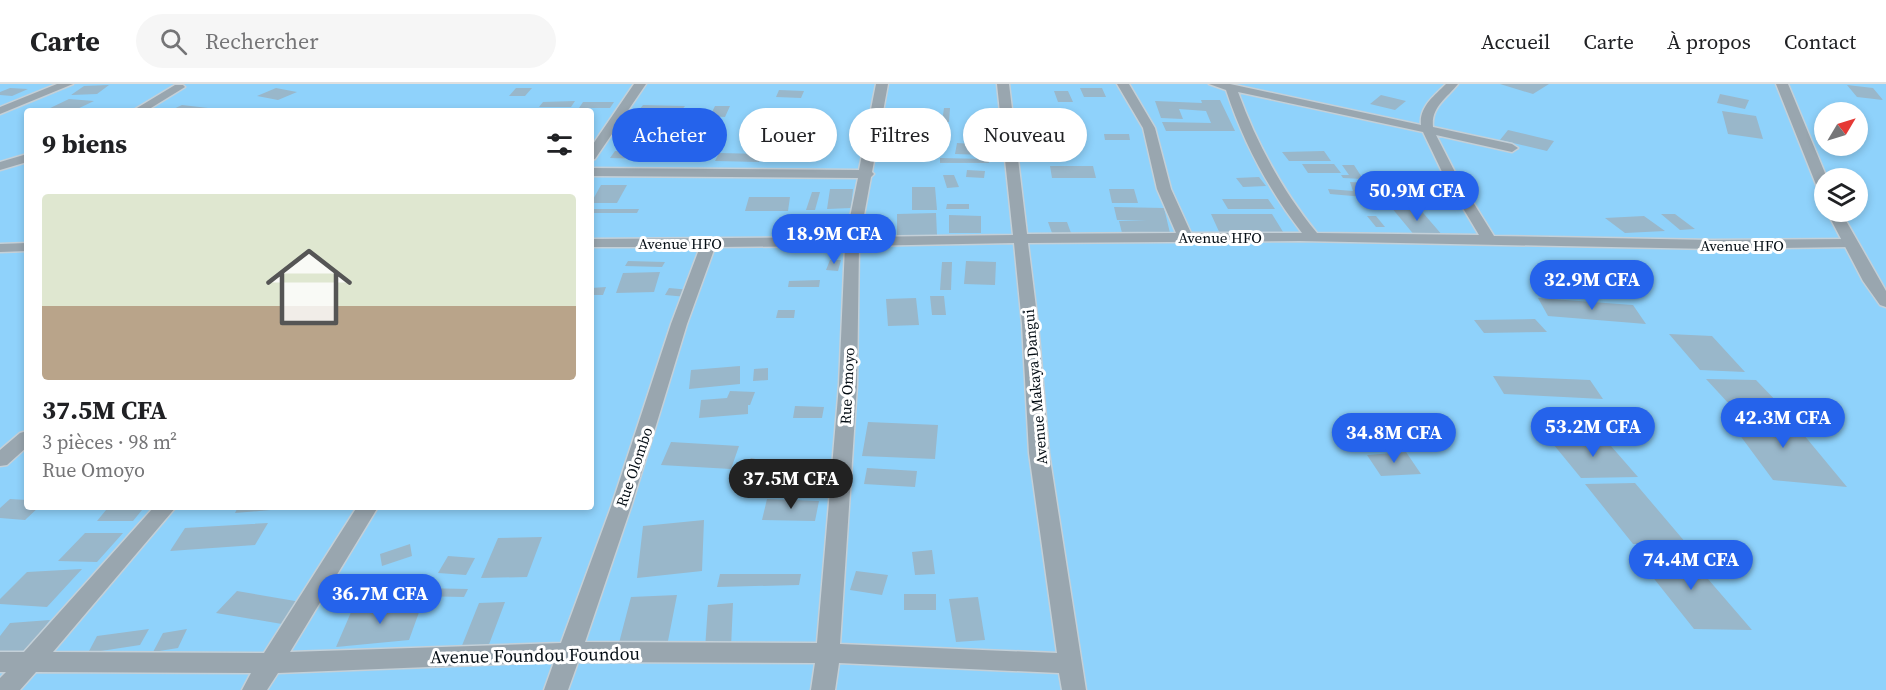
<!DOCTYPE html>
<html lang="fr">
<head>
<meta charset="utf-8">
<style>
	body { margin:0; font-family:"Source Serif 4",serif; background:#f6f6f6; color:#202124; height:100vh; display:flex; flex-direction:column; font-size:22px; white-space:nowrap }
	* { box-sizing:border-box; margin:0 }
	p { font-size:20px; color:#757577 }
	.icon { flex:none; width:33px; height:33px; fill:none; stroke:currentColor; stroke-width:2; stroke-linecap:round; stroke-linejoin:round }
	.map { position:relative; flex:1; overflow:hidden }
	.panel { position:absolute; left:24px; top:24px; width:570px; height:402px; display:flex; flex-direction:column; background:#fff; border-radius:6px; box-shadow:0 3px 9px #0003 }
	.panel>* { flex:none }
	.top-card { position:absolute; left:612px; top:24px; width:570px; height:54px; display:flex; gap:12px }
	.needle { width:39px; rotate:52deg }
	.controls { position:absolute; left:1814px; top:18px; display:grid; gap:12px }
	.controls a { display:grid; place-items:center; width:54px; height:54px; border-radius:50%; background:#fff; box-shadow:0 3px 9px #0003; font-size:30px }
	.price { position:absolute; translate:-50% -51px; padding:0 14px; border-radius:21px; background:#2563eb; color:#fff; font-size:20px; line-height:39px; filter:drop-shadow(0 2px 3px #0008) }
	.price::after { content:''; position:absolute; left:50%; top:36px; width:18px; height:14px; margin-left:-9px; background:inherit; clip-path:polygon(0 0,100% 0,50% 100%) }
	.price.selected { background:#222; color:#fff }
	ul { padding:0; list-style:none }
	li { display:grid; align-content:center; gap:12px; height:318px; padding:0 18px }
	li span { display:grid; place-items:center; height:186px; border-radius:6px; color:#555 }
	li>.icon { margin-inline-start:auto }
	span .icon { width:108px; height:108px; fill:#fffc; stroke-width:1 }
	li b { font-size:26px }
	h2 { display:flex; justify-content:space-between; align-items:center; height:72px; padding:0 18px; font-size:26px }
	.chip { padding:0 21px; border-radius:27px; background:#fff; box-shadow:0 3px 9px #0003; font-size:21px; line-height:54px }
	.chip.selected { background:#2563eb; color:#fff }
	header { display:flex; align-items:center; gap:36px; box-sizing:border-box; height:84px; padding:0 30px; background:#fff; border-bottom:2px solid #e0e0e0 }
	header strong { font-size:28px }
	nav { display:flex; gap:33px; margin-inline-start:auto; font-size:21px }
	.search { width:420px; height:54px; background:#f6f6f6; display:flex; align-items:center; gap:15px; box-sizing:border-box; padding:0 21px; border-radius:33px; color:#757577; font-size:22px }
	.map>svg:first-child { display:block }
	.green { fill:#8fd2fb; fill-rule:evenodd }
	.building { fill:#99b7ca }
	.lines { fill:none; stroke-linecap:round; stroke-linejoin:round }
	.minor-casing { stroke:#c4d0d8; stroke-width:3 }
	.tertiary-casing { stroke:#c4d0d8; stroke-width:3 }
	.minor { fill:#99a6af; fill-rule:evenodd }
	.tertiary { fill:#99a6af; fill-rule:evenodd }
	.labels { text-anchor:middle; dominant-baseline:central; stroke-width:6; stroke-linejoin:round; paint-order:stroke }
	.street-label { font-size:15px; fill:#040d14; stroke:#fff }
	.near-street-label { font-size:18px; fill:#040d14; stroke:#fff }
</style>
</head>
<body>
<header>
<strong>Carte</strong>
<div class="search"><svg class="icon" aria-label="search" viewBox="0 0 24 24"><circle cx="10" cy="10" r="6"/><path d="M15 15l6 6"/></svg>Rechercher</div>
<nav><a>Accueil</a><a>Carte</a><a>À propos</a><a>Contact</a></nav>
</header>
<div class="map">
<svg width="1886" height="606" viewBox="0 0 1886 606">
	<rect width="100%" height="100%" fill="#e8f5fd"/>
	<!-- green -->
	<path class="green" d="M0,0H1886V606H0ZM27,27H591V423H27ZM1824,28H1857V62H1824ZM1824,94H1857V128H1824Z"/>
	<!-- building -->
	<path class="building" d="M1500,0H1549L1533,10Z
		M109,1L97,10L71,11L84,2Z
		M1847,1L1873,4L1883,16L1857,13Z
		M10,4L28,5L12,12L0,11V8Z
		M276,4L297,8L278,16L257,12Z
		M516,4H532L525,12H509Z
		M1080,4H1102L1106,13H1084Z
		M779,6L804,7L801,14L776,13Z
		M1054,7H1068L1073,18H1058Z
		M1720,10L1749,16L1745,25L1717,19Z
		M1381,11L1406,17L1395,26L1370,20Z
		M69,15L94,17L73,27H44Z
		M1201,16H1220L1235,47H1166L1162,38L1211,39L1206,27L1179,25L1183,35L1161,34L1155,17L1202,19Z
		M575,17L571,23H539L543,18Z
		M583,18H614L610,24H579Z
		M182,21L208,24L202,27H169Z
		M643,21L685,22L680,28L638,27Z
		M715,22H730L725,33L710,32Z
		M944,24H950L949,38H942Z
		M1722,27L1756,32L1763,55L1728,50Z
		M1076,45L1083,55L1053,57L1047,46Z
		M1508,46L1554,57L1547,67L1500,56Z
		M1104,50H1129L1130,56H1105Z
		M776,51L786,52L780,61L769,60Z
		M644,54L665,55L658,64L637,63Z
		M672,55H693L688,66H667Z
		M796,58L818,59L814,66L792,65Z
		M923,58H940V69L923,70Z
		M957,59L988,61L986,71L955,70Z
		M615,67L653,68L649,75L610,74Z
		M1324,67L1331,77H1289L1282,68Z
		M719,69L763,70L759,78L715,77Z
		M776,70L813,71L811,77L774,76Z
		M940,74L988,75L989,79H940Z
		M1302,80H1334L1341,89H1308Z
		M1342,81H1354L1363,95L1343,94L1341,91H1349Z
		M1050,82H1093L1096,94H1052Z
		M967,86L985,87L984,94L966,93Z
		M943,91H954L959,103L947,104Z
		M1259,93L1266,102L1243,103L1236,94Z
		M1350,98L1369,99L1376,114L1330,110L1328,105L1353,107Z
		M601,101H627L617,119H591Z
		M912,103H935L937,126H912Z
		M830,105H853L851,124L827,125Z
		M1109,105H1134L1138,119H1112Z
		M812,108H820L815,126H806Z
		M749,113H790L788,127H745Z
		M1222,115H1268L1275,125H1228Z
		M947,120H969V125H946Z
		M1114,123L1164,124L1170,149H1122L1119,137L1147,136H1117Z
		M1391,123H1418L1443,152H1415Z
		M591,125H639L637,129H591Z
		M936,129L937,151H897V130Z
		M1211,130H1272L1285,151L1221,152Z
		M1661,130H1675L1695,145L1680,146Z
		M949,131L981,132V149H949Z
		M1367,132H1376L1385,143H1376Z
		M1644,132L1665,147L1625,149L1605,134Z
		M1048,138H1067L1071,149H1052Z
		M830,176H841L838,187L826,186Z
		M628,177L665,178L662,183L625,182Z
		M966,177L996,178L995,201L964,200Z
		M942,178H952L951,206H940Z
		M660,188L654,208L616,209L623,189Z
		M820,196L819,203H788L789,197Z
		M606,203L603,211H591V204Z
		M669,204L691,206L687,213L665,211Z
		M930,212H944L946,231H932Z
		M916,214L919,241L888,242L886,215Z
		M1538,214L1633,221L1646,240L1548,232Z
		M778,226H795L794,234H776Z
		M1535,235L1547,248L1484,249L1474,236Z
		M1669,250L1712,252L1745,288L1700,286Z
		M740,282V300L689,305L691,286Z
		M768,284V296L753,297L754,285Z
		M1493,292L1590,296L1603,315L1504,310Z
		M1706,295L1756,296L1782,323L1730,321Z
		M730,307L755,308L750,321H748V330L699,334L701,316L727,314Z
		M795,322L824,323L822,334H793Z
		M1722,327L1789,333L1847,403L1773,396Z
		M868,338L938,341L935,375L862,372Z
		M1604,354L1638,393L1581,394L1549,355Z
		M671,358L739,362L731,385L661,381Z
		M1406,368L1421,390L1381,392L1367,371Z
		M751,374L780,380L776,385L747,379Z
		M867,384L917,387L915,403L864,400Z
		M802,388L833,392L829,403L797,399Z
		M1635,399L1686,459L1633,460L1585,400Z
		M10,415L27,416V423H39L25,436L0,434V424Z
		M767,415L819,417L815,437L762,436Z
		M238,423H272L271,426L235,429Z
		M106,426H142L133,437H97Z
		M704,436L702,487L637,494L643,442Z
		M268,439L255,461L170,467L185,444Z
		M85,449H123L97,478L58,477Z
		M542,453L527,493L481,494L498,454Z
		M410,460L412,472L382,482L380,470Z
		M932,466L935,490L915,491L912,468Z
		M1683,466L1752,546L1694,545L1632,467Z
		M448,472L475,474L466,491L438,489Z
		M82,485L47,523L0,520V515L27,488Z
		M856,487L888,491L882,511L850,506Z
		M720,490H801L799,501L717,503Z
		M420,504L468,505L464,513L416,512Z
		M237,507L301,518L282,540L216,529Z
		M904,510H936V526H904Z
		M677,511L668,557L619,559L631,513Z
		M978,513L985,556L956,558L949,515Z
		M505,518L488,563L461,564L479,519Z
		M733,519L731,563L705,565L708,521Z
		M422,520L409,556L336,563L352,526Z
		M50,536L26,567L0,569V552L10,539Z
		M149,545L140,561L88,569L97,552Z
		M187,545L178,564L153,568L163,549Z"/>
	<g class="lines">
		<!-- minor casing -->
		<g class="minor-casing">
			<path id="minor" d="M57,0H73L0,30V23Z
				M634,0H646L595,75L591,76V63Z
				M876,0H888L872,88L874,90L871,93L860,153L1013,151L997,0H1009L1027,150L1176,149L1157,105L1143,44L1117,0H1129L1155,44L1171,105L1191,149H1302C1268,105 1243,58 1226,6L1209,0H1230L1421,41C1419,23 1434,12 1446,0H1458C1446,15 1431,23 1433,43L1512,60L1518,64L1512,68L1436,51L1458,94L1494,152L1712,156L1850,155L1857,159L1850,163L1712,165L1300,157L1028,159L1038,240L1049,369L1086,606H1062L1059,589L839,579L835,606H811L815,579L578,578L568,606H544L554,578L278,589L267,606H242L251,589L36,588L20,606H0V594L6,588H0V568H24L154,423H176L53,568L264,569L357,423H378L290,568L561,559L611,423L671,240L700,163H591V155L846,153L858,94L591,92V84L859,86ZM1238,8L1423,48L1445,94L1479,151L1317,149C1282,106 1257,60 1238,8ZM1014,159L1022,240L1029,369L1057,569L840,560L857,301L859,162ZM845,162L839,301L817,559L585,558L631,423L687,240L715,163Z
				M175,1H183L185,3L146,27H132Z
				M27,70V78L0,86V78Z
				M27,159V167L0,168V160Z
				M27,347V363L7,381L0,382V366L20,349Z"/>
		</g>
		<!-- tertiary casing -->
		<g class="tertiary-casing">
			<path id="tertiary" d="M1776,0H1788L1827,94H1824V107L1817,103Z
				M1827,128H1841L1886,207V223L1880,221L1863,197Z"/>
		</g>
		<!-- minor -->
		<use href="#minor" class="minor"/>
		<!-- tertiary -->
		<use href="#tertiary" class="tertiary"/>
	</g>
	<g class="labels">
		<!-- street labels -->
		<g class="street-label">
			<text x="1220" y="153">Avenue HFO</text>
			<text x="680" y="159">Avenue HFO</text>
			<text x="1742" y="161">Avenue HFO</text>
			<text transform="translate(847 302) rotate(-87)">Rue Omoyo</text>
			<text transform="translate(1035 303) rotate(-95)">Avenue Makaya Dangui</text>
			<text transform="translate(634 383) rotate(-71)">Rue Olombo</text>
		</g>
		<!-- near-street labels -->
		<g class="near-street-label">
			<text transform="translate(535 571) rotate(-1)">Avenue Foundou Foundou</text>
		</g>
	</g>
</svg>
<div class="controls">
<a><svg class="needle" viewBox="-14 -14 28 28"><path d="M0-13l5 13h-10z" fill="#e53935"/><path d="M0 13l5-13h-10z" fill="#757577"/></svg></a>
<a><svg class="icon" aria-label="layers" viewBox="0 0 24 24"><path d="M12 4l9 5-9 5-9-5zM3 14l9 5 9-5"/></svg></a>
</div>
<b class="price" style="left:1417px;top:138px">50.9M CFA</b>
<b class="price" style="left:834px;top:181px">18.9M CFA</b>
<b class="price" style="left:1592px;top:227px">32.9M CFA</b>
<b class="price" style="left:1783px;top:365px">42.3M CFA</b>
<b class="price" style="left:1593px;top:374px">53.2M CFA</b>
<b class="price" style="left:1394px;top:380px">34.8M CFA</b>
<b class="price selected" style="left:791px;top:426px">37.5M CFA</b>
<b class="price" style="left:1691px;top:507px">74.4M CFA</b>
<b class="price" style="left:380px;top:541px">36.7M CFA</b>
<div class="top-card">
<a class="chip selected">Acheter</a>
<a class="chip">Louer</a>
<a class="chip">Filtres</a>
<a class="chip">Nouveau</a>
</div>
<section class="panel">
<h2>9 biens<svg class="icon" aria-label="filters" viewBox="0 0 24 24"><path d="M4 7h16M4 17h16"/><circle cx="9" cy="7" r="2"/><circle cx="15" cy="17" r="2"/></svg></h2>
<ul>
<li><span style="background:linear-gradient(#dfe7d0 60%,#b9a48a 0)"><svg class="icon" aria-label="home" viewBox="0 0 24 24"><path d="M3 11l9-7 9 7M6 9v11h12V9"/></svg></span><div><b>37.5M CFA</b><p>3 pièces · 98 m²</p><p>Rue Omoyo</p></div></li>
</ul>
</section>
</div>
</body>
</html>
